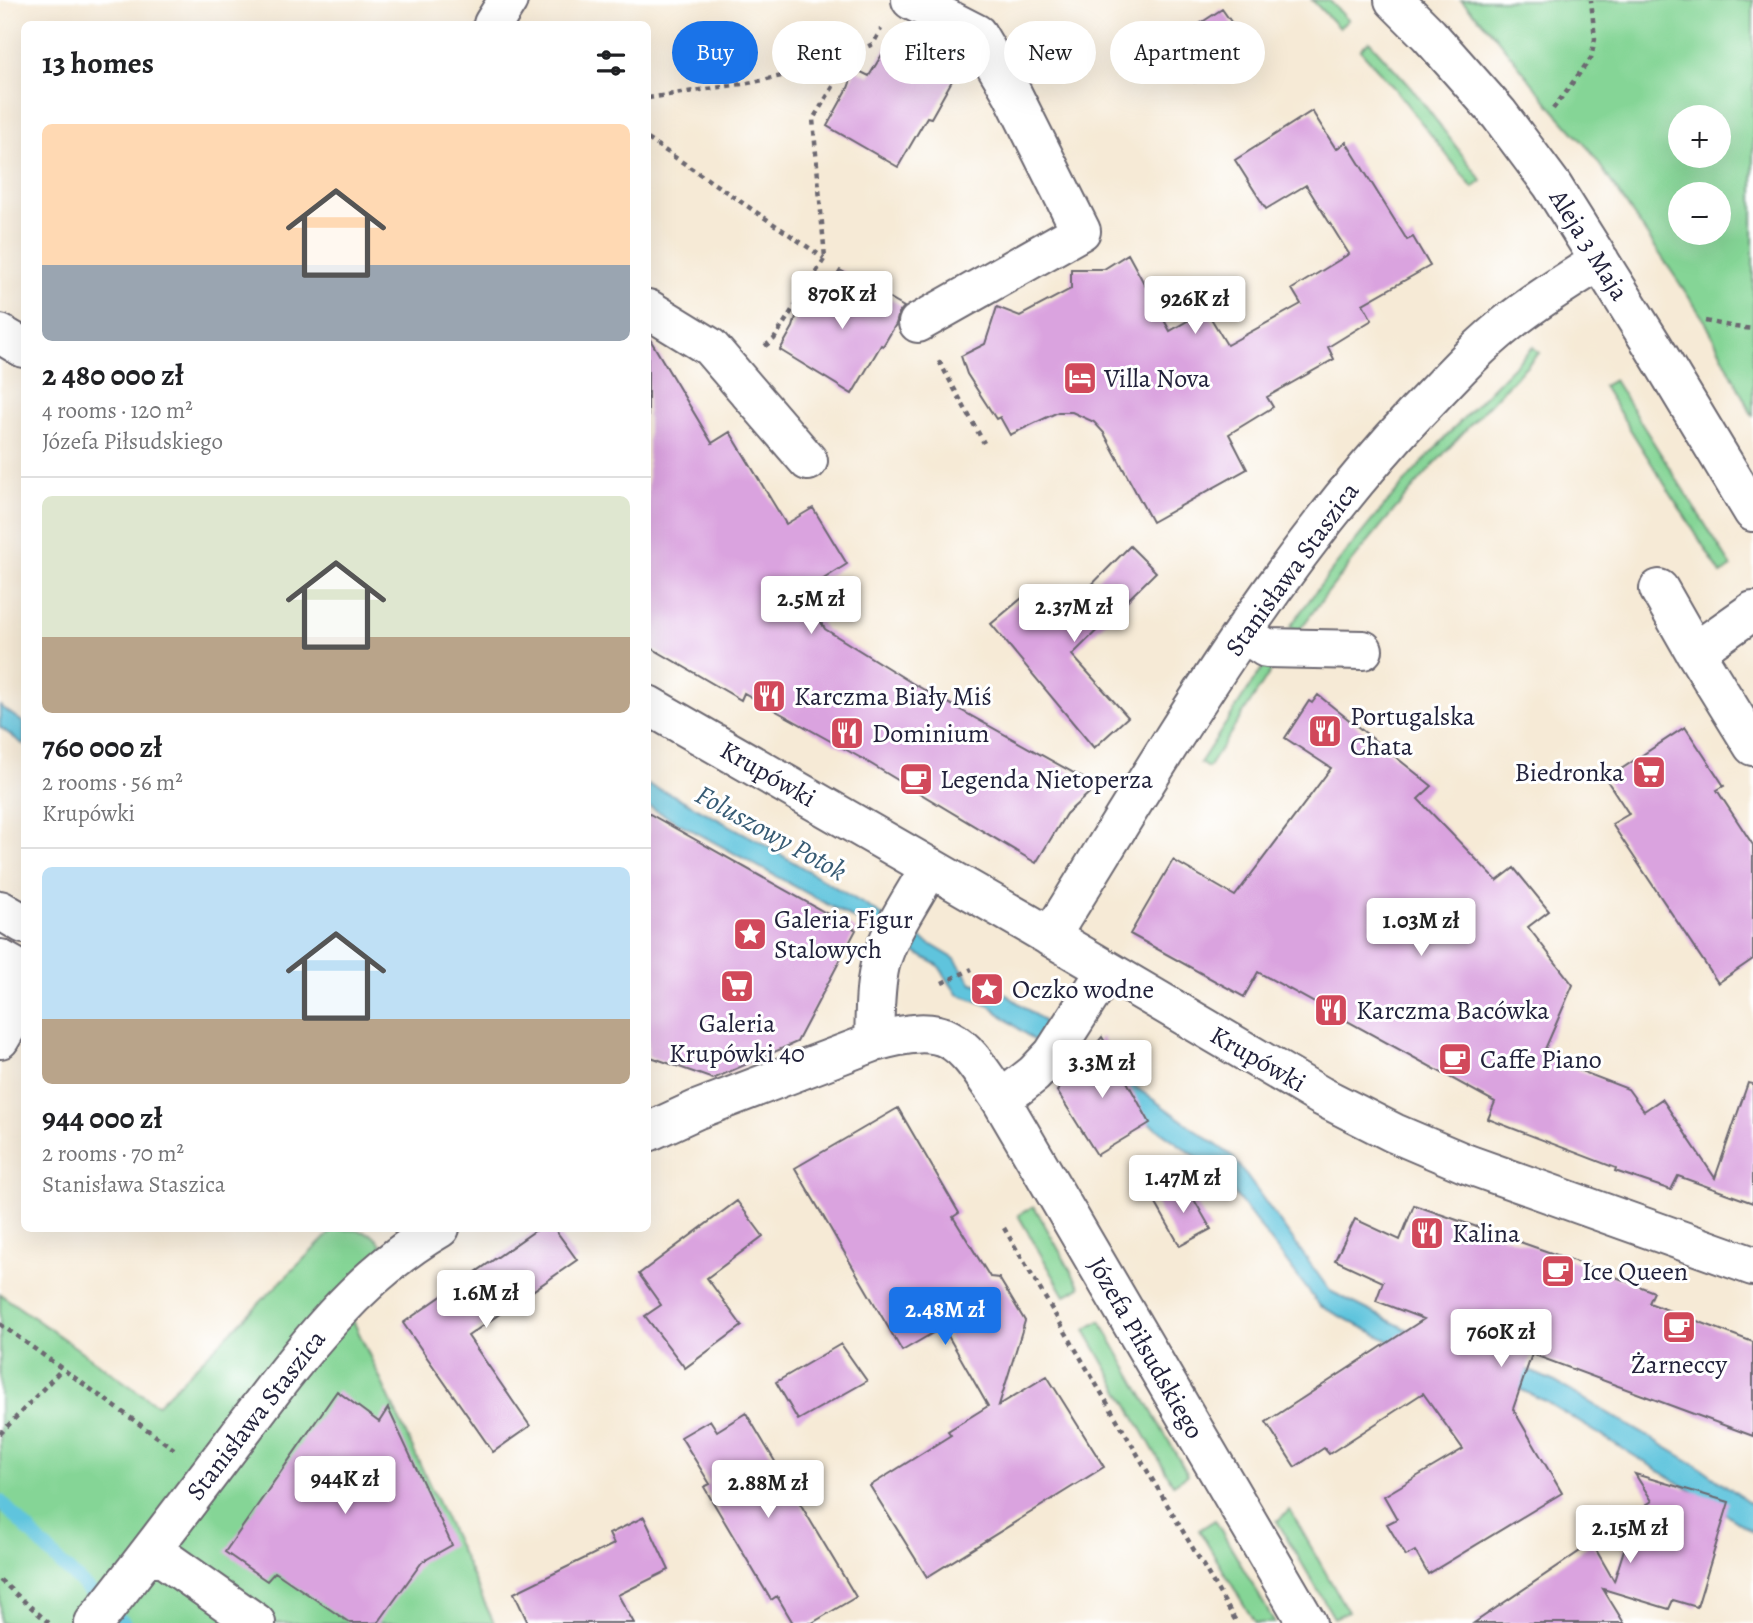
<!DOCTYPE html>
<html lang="en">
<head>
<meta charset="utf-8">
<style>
	body { margin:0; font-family:Alegreya,serif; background:#f2f2f2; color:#202124; height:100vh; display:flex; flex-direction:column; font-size:26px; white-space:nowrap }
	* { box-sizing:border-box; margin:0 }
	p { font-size:23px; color:#757577 }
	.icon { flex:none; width:38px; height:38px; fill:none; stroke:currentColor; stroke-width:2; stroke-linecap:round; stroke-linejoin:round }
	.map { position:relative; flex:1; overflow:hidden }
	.side { position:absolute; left:21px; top:21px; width:630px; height:1211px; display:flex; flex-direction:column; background:#fff; border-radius:10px; box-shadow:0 7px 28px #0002 }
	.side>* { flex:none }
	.banner { position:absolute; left:672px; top:21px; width:665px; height:63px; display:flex; gap:14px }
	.controls { position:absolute; left:1668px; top:105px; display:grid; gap:14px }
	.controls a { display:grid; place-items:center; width:63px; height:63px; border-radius:50%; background:#fff; box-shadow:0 7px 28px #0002; font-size:35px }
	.price { position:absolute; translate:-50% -60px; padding:0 16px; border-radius:7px; background:#fff; color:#222; font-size:23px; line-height:46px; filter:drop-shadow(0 2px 4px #0008) }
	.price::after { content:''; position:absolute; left:50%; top:42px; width:21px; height:16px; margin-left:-10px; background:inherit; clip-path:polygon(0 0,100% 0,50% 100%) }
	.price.active { background:#1a73e8; color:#fff }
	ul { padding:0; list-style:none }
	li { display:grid; align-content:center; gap:14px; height:371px; padding:0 21px }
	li+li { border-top:2px solid #e0e0e0 }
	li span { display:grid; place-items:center; height:217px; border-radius:10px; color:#555 }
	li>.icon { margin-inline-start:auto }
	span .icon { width:126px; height:126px; fill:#fffc; stroke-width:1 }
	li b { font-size:30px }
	h2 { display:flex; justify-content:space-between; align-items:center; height:84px; padding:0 21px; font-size:30px }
	.tag { padding:0 24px; border-radius:32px; background:#fff; box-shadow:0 7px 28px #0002; font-size:24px; line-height:63px }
	.tag.active { background:#1a73e8; color:#fff }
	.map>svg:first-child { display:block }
	.green { fill:#85d596; stroke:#547c68; stroke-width:2; fill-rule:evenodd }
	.water { fill:#5fc4dd; stroke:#40738c; stroke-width:2 }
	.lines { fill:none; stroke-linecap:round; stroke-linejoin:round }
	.stream { stroke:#5fc4dd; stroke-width:14 }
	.building { fill:#daa3df }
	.minor-casing { stroke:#6c6871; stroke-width:42 }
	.path { stroke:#6c6871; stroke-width:4.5; stroke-dasharray:5 5; stroke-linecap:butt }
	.minor { stroke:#fff; stroke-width:38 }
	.labels { text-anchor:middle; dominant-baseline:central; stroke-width:6; stroke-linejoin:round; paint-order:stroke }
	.street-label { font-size:26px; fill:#22223b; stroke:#fff }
	.poi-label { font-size:26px; fill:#22223b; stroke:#fff; text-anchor:start }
	.water-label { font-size:28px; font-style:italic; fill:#375b74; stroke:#fff }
</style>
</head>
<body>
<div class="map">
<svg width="1753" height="1623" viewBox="0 0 1753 1623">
	<rect width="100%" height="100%" fill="#fff"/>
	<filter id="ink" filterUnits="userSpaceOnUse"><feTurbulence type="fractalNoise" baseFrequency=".0143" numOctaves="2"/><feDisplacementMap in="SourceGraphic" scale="14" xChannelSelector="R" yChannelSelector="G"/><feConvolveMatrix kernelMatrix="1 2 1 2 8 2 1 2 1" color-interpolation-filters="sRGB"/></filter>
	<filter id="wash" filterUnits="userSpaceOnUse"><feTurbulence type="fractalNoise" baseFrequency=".00686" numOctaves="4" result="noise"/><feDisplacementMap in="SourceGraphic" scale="28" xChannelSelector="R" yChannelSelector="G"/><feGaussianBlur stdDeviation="1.57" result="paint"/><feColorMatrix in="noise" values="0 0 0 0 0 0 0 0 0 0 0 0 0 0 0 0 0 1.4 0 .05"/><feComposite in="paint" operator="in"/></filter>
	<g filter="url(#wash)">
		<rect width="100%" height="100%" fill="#f6ead6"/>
		<!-- green -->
		<path class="green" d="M1312,0H1329L1348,20L1339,28Z
			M1461,0H1753V417L1705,321L1589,149L1553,109L1492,32ZM1680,117H1718V156H1680ZM1680,194H1718V233H1680Z
			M1369,41L1410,86L1482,181L1473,188L1394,88L1360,50Z
			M1533,347L1539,353C1452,441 1371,532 1298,632L1290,627C1362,525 1445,434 1533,347Z
			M1614,380L1732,567L1721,574L1603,386Z
			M1264,665L1272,669L1208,768L1200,763Z
			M1034,1206L1080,1287L1065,1296L1018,1215Z
			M334,1229C380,1229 377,1237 398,1274L351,1316L494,1623H0V1294L157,1405Z
			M1100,1321L1188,1475L1173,1484L1085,1330Z
			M1290,1510L1348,1612L1334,1618L1277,1521Z
			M1215,1520L1275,1623H1255L1199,1530Z"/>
		<!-- water -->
		<path class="water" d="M0,706L24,723V745L0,727Z
			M648,785L673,795L755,839L955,959L972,983L1000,990L1232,1156L1330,1291L1404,1328L1473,1346L1555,1382L1703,1469L1753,1505V1532L1692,1491L1543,1400L1465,1364L1397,1345L1320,1306L1219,1173L1033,1040L990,1006L957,994L938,965L648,806Z"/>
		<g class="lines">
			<!-- stream -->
			<path class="stream" d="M0,1501L60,1563L124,1623"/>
		</g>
		<g id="blocks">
			<!-- building -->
			<path class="building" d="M1222,9L1248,46L1195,82L1169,44Z
				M889,43L953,79L931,118L927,117L898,167L827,126L848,88L855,69L869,76Z
				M1312,111L1336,149L1346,142L1407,240L1413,237L1430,266L1363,304L1372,320L1328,347L1334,359L1267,397L1273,407L1229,434L1247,469L1152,522L1104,433L1094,422L1072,412H1058L1010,435L1000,417L996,419L967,374L961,356L985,344L997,307L1020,316L1071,289V269H1104L1128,254L1170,331L1206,310L1227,345L1301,304L1292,289L1349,254L1306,185L1266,209L1235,160Z
				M840,270L904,307L899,313L896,324L883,346L881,345L852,394L780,350L793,327L802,296L817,305Z
				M648,336L712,443L730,432L786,524L813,508L847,564L803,592L825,629L912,683L1097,786L1066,814L1036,863L861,758L744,693L741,700L648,646Z
				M1130,546L1156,572L1072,655L1128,717L1094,748L991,624L1028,593L1037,604L1046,596L1061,616Z
				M1318,695L1432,786L1418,799L1497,881L1514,868L1549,911L1528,927L1573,985L1542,1056L1628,1089L1644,1111L1662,1099L1715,1178L1748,1083L1753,1084V1203L1678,1176L1671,1190L1615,1171L1616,1168L1488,1119L1495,1102L1258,972L1244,997L1130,934L1173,860L1235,896L1331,768L1285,738L1309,701L1312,703Z
				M1685,727L1724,786L1717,790L1753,845V959L1718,983L1612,824L1629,814L1606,779Z
				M648,813L856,930L797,1042L713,1079L648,1056Z
				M1102,1037L1150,1123L1097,1155L1057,1091Z
				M898,1108L959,1213L953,1217L990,1277L999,1278L1025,1321L999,1405L1047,1376L1104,1467L927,1577L870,1486L951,1435L948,1431L988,1406L943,1327L902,1351L795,1168Z
				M1185,1184L1211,1229L1180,1246L1155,1202Z
				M737,1201L763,1236L707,1278L742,1326L685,1368L645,1316L661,1305L639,1274Z
				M1414,1205L1580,1263L1654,1292L1649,1303L1753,1342V1436L1532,1354L1513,1409L1562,1493L1428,1574L1415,1551L1406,1556L1387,1524L1397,1519L1384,1496L1463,1449L1423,1393L1329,1454L1324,1448L1295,1467L1266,1422L1424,1319L1376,1301L1383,1282L1335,1260L1355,1219L1400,1240Z
				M539,1228H554L577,1260L468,1336L530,1426L493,1452L403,1323Z
				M841,1344L867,1381L798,1420L776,1382Z
				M337,1391L379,1422L388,1408L452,1545L422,1562L378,1623H350L275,1572L267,1581L225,1552Z
				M746,1413L856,1597L812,1623H793L777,1596L771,1600L704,1487L710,1484L681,1437L710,1420L717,1431Z
				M1635,1474L1729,1502L1697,1607L1673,1600L1669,1609L1603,1589L1624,1623H1474L1592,1543L1614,1581L1636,1512L1652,1501Z
				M644,1517L669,1570L618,1595L634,1623H528L514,1593L614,1544L609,1534Z"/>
		</g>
	</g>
	<g filter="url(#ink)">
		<use href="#blocks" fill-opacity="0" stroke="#6c6871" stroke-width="2"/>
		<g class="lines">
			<!-- minor casing -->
			<g class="minor-casing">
				<path id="minor" d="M911,0L977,34L1012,93L1081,231L918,323
					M1394,0L1429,35L1499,114L1552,185L1653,346L1753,512
					M493,24L508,0
					M648,309L710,347L808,461
					M0,334L24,348
					M1659,589L1695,652
					M1753,611L1695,652L1753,746
					M1243,633L1266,648L1363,650
					M648,705L1027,923L1321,1096L1394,1133L1467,1164L1753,1266
					M0,910L24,924
					M1050,937C1163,756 1270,568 1417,412C1446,382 1475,349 1508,323C1537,300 1569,280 1600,261
					M0,959L18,969L0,999
					M0,1039L24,998
					M874,1042C875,1017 874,990 880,965C889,931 913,898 930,867
					M1001,1100L1034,1074L1053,1054L1106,971
					M648,1132L696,1110L874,1042C951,1020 960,1040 1001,1100L1307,1623
					M152,1550L256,1623
					M94,1623C143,1562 190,1499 237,1437C295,1360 355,1277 440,1228"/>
			</g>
			<!-- path -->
			<path class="path" d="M648,98L748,83L849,62
				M1553,109L1591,58L1595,39L1591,0
				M648,139L824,258
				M1705,321L1735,327L1753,329
				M765,346L774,339L825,258L813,119L854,53L873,44L881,29
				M939,361L984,443
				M942,983L972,969
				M1004,1228L1237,1623
				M0,1324L174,1449
				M0,1434L62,1369
				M0,1580L49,1623"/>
			<!-- minor -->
			<use href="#minor" class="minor"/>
		</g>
	</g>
	<!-- icons -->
	<defs>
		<g id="hotel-square" transform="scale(1.75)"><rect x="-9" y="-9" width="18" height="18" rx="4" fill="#d1495b" stroke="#fff"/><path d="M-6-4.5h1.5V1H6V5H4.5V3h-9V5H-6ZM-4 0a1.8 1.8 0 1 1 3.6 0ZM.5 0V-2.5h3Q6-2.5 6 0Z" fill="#fff"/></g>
		<g id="restaurant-square" transform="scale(1.75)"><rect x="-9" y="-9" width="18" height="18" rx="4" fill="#d1495b" stroke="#fff"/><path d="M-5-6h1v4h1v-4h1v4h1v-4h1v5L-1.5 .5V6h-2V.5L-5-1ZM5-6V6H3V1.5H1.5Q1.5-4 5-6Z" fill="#fff"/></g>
		<g id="supermarket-square" transform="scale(1.75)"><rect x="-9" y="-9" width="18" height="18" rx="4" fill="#d1495b" stroke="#fff"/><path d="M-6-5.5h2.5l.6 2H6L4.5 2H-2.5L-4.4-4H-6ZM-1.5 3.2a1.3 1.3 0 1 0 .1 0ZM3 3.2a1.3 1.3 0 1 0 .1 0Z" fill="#fff"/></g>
		<g id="cafe-square" transform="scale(1.75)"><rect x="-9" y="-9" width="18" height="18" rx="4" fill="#d1495b" stroke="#fff"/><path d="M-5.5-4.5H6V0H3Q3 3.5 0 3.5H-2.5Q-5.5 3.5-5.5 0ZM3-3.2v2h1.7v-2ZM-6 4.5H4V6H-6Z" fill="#fff"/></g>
		<g id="sight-square" transform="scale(1.75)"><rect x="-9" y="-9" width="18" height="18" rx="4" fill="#d1495b" stroke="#fff"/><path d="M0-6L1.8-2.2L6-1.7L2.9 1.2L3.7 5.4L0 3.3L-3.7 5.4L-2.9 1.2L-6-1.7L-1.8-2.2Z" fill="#fff"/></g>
	</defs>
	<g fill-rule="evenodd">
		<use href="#hotel-square" x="1080" y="378"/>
		<use href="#restaurant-square" x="769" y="696"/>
		<use href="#restaurant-square" x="1325" y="731"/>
		<use href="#restaurant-square" x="847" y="733"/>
		<use href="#supermarket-square" x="1649" y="772"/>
		<use href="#cafe-square" x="916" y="779"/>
		<use href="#sight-square" x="750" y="934"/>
		<use href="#supermarket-square" x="737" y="986"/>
		<use href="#sight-square" x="987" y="989"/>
		<use href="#restaurant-square" x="1331" y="1010"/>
		<use href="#cafe-square" x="1455" y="1059"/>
		<use href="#restaurant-square" x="1427" y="1233"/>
		<use href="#cafe-square" x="1558" y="1271"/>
		<use href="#cafe-square" x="1679" y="1327"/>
	</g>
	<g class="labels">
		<!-- street labels -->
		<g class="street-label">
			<text transform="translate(1589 245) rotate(58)">Aleja 3 Maja</text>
			<text transform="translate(1292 569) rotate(-54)">Stanisława Staszica</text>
			<text transform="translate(768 774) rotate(30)">Krupówki</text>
			<text transform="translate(1258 1059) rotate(30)">Krupówki</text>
			<text transform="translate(1146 1348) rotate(60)">Józefa Piłsudskiego</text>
			<text transform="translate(256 1415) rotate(-52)">Stanisława Staszica</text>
		</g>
		<!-- poi labels -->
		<g class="poi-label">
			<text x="1104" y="378">Villa Nova</text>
			<text x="794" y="696">Karczma Biały Miś</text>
			<text x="1350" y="716">Portugalska<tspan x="1350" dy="30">Chata</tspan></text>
			<text x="872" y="733">Dominium</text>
			<text x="1624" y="772" text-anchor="end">Biedronka</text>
			<text x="940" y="779">Legenda Nietoperza</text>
			<text x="774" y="919">Galeria Figur<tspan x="774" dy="30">Stalowych</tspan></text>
			<text x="1012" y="989">Oczko wodne</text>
			<text x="1356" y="1010">Karczma Bacówka</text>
			<text x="737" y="1023" text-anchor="middle">Galeria<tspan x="737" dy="30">Krupówki 40</tspan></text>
			<text x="1480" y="1059">Caffe Piano</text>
			<text x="1452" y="1233">Kalina</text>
			<text x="1582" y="1271">Ice Queen</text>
			<text x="1679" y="1364" text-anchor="middle">Żarneccy</text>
		</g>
		<!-- water labels -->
		<g class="water-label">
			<text transform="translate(771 833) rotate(29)">Foluszowy Potok</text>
		</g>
	</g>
</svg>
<div class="controls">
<a>+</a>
<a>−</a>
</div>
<b class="price" style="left:842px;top:331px">870K zł</b>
<b class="price" style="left:1195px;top:336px">926K zł</b>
<b class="price" style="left:811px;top:636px">2.5M zł</b>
<b class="price" style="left:1074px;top:644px">2.37M zł</b>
<b class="price" style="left:1421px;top:958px">1.03M zł</b>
<b class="price" style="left:1102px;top:1100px">3.3M zł</b>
<b class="price" style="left:1183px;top:1215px">1.47M zł</b>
<b class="price" style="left:486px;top:1330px">1.6M zł</b>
<b class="price active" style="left:945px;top:1347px">2.48M zł</b>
<b class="price" style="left:1501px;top:1369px">760K zł</b>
<b class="price" style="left:345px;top:1516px">944K zł</b>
<b class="price" style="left:768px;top:1520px">2.88M zł</b>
<b class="price" style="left:1630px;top:1565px">2.15M zł</b>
<div class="banner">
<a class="tag active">Buy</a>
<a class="tag">Rent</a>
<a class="tag">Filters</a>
<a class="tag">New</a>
<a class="tag">Apartment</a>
</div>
<section class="side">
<h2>13 homes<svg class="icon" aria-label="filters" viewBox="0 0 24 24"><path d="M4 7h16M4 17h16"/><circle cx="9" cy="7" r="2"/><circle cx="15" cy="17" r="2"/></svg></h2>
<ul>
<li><span style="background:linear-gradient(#ffd9b3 65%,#9aa5b1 0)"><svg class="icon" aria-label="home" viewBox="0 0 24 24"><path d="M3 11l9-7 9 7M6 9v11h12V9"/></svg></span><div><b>2 480 000 zł</b><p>4 rooms · 120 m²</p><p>Józefa Piłsudskiego</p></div></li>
<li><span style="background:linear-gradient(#dfe7d0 65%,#b9a48a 0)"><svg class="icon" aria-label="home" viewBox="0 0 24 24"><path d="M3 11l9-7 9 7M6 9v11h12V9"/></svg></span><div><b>760 000 zł</b><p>2 rooms · 56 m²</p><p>Krupówki</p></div></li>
<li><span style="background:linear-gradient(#bfe0f5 70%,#b9a48a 0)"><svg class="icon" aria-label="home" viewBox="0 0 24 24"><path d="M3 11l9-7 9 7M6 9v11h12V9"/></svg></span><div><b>944 000 zł</b><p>2 rooms · 70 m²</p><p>Stanisława Staszica</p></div></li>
</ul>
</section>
</div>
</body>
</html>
